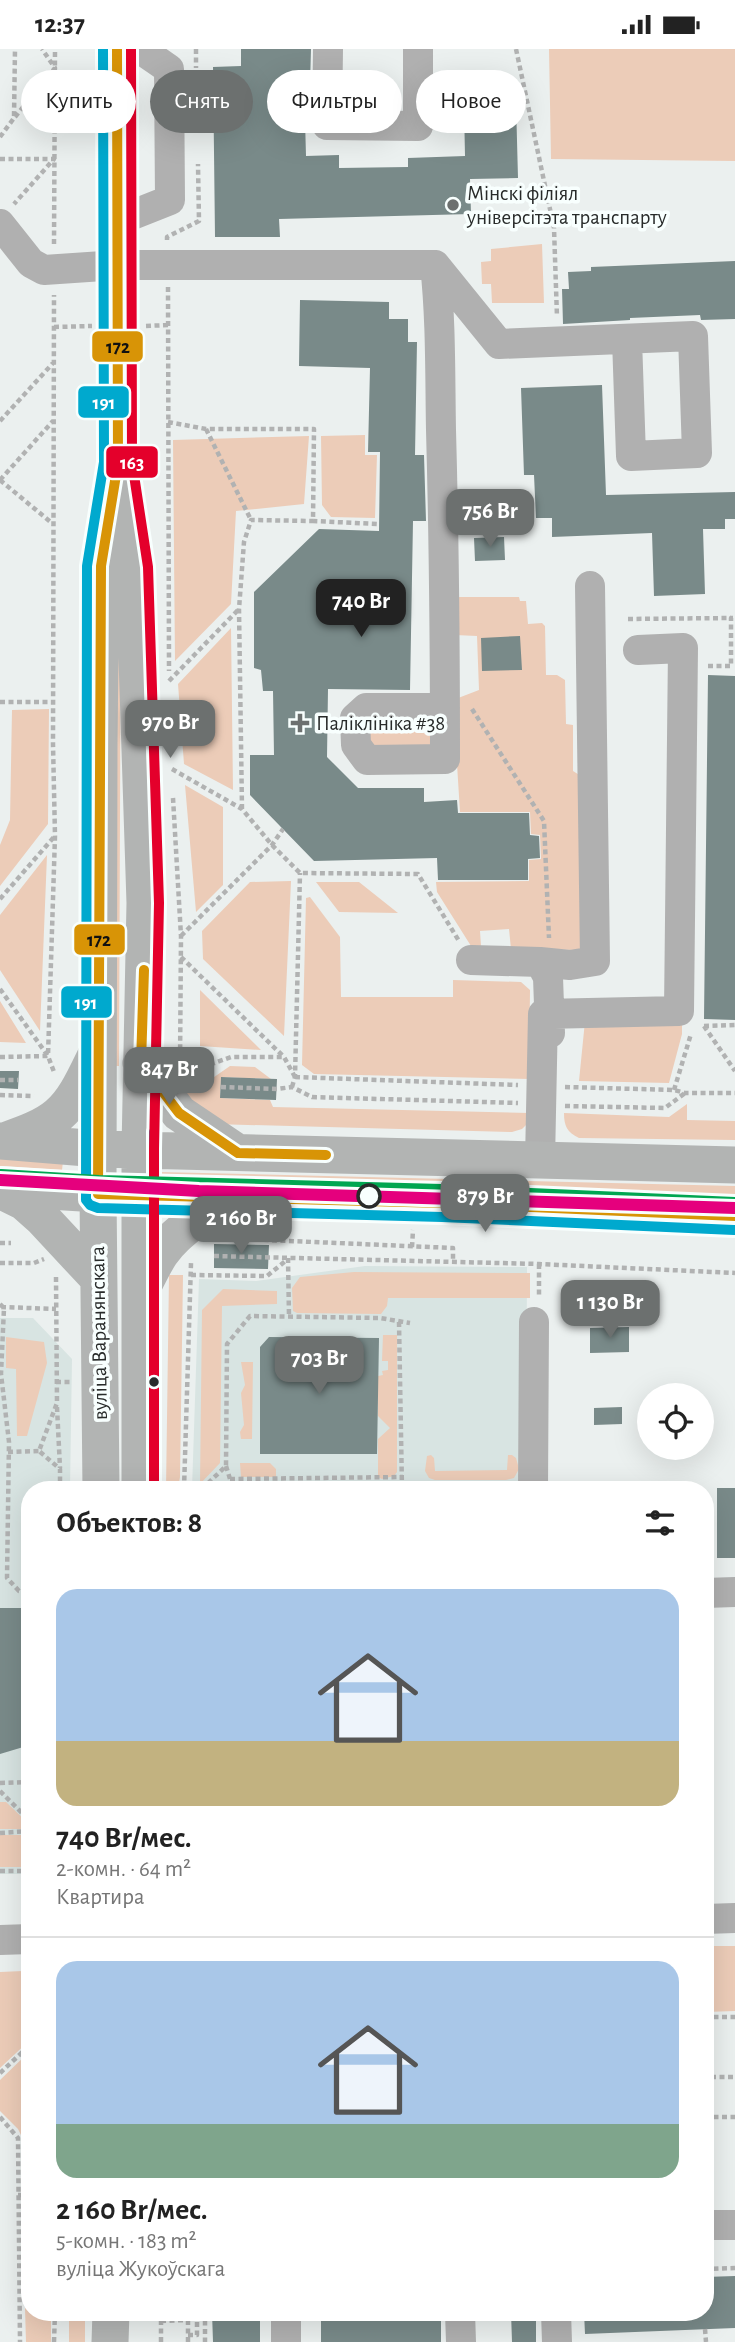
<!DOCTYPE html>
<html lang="ru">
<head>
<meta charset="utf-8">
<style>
	body { margin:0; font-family:"Alegreya Sans",sans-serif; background:#f2f2f2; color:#222; height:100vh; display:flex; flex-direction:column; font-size:26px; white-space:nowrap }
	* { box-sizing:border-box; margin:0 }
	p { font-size:23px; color:#767676 }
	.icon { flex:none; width:38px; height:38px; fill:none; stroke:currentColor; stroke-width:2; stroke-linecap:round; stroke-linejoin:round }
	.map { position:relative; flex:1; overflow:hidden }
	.side { position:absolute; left:21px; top:1432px; width:693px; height:840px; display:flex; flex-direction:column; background:#fff; border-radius:28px; box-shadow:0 7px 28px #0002 }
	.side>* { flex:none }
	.guide { position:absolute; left:21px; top:21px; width:693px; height:63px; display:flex; gap:14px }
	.buttons { position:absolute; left:637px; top:1334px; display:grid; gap:14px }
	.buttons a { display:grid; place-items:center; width:77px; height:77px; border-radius:50%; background:#fff; box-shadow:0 7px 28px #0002; font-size:35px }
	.price { position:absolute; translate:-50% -60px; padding:0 16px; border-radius:14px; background:#6c706f; color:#fff; font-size:23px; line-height:46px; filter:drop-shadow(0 2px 4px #0008) }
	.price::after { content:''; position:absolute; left:50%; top:42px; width:21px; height:16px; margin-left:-10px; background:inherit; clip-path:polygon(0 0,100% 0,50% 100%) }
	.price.active { background:#222; color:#fff }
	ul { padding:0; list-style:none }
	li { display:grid; align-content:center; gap:14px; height:371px; padding:0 35px }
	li+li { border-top:2px solid #e0e0e0 }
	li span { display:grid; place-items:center; height:217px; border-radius:21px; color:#555 }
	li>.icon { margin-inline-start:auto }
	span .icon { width:126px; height:126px; fill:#fffc; stroke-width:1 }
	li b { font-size:30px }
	h2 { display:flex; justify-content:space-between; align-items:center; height:84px; padding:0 35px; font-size:30px }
	.chip { padding:0 24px; border-radius:32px; background:#fff; box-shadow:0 7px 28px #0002; font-size:24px; line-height:63px }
	.chip.active { background:#6c706f; color:#fff }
	.status { display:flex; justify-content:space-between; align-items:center; height:49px; padding:0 35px; background:#fff; direction:ltr }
	.status svg { height:19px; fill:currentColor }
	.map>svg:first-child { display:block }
	.built { fill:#d8e4e2 }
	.green { fill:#ecccb8 }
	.building { fill:#798a89 }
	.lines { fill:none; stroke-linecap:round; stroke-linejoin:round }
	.path { stroke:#b1b2b2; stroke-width:4.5; stroke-dasharray:5 3.5; stroke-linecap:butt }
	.minor { stroke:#b0b0b0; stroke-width:30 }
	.major { stroke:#b2b4b3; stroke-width:37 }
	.bus-1-casing { stroke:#f8fffe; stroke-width:16 }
	.bus-2-casing { stroke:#f8fffe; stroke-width:16 }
	.bus-3-casing { stroke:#f8fffe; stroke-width:16 }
	.bus-4-casing { stroke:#f8fffe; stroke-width:16 }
	.bus-1 { stroke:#d89406; stroke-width:10 }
	.bus-2 { stroke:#00a9ce; stroke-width:10 }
	.bus-3 { stroke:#e4002b; stroke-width:10 }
	.bus-4 { stroke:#00a651; stroke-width:10 }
	.metro-1-casing { stroke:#f8fffe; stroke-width:18 }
	.metro-1 { stroke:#e5007d; stroke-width:12 }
	.poi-dot { fill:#6c706f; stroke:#f8fffe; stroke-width:2.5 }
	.stop-dot { fill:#f8fffe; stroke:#282b2a; stroke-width:3.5 }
	.bus-dot { fill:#282b2a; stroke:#f8fffe; stroke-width:2.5 }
	.labels { text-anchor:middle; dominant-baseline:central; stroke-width:7; stroke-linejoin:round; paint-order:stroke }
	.poi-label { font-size:21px; fill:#282b2a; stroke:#f8fffe; text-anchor:start }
	.street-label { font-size:21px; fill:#282b2a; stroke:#f8fffe }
	.line-badge { stroke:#f8fffe; stroke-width:2.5 }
	.badge-label { font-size:19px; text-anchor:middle; font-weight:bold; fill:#fff }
	.pale-badge-label { font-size:19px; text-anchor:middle; font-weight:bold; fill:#111 }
</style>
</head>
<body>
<div class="status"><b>12:37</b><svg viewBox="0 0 49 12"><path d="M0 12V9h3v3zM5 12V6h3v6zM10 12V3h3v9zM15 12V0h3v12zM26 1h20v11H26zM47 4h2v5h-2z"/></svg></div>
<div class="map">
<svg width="735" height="2293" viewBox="0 0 735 2293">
	<rect width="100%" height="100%" fill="#ebf0ef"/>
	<!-- built -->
	<path class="built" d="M365,1217L527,1218L526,1440H192L199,1230L256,1232Z
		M0,1269H33L72,1310L70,1440H30V1825H0Z"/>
	<!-- green -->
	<path class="green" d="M549,0H735V112L551,110Z
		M542,195L544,254H492L491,235H482L481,213L491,212V200Z
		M365,386V406H377L375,469L331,468L322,456L321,387Z
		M309,387L304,455L236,462L231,555L175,612L173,391Z
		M121,520L119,1017H113L116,521Z
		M455,548H519L520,552H526L528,575L542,574L545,577L546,626H557L565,631L566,675L573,676V722L581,727L580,901L511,900L509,880L480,882L481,897H471L437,843L436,833L529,832V811L541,810L540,786L531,785L530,763H460L453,651L479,641L477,587L455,586Z
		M231,579L233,741L184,715L178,635Z
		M49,660L48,775L0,837V796L10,771L12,661Z
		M375,667L432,672L434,692L422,703L377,704L365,694V677Z
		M185,736L223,758V836L196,863Z
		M47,806L40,982L0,921V866Z
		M291,832L284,987L203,910L202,882L250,833Z
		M316,833H359L398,864L339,863Z
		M310,848L340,888L341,948H453V931L521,933L530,941L529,1030L314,1025L302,1016L306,849Z
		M200,941L261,1001L200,997Z
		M0,952L26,994L0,993Z
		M682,971V985L669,1034L579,1032L585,972Z
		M230,1017L255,1018L271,1030L221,1028L220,1049L270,1051L273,1058L529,1064V1073L522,1080L512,1083L214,1075L179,1042H194Z
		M687,1055V1071L735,1072V1091L579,1089C567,1083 564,1077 564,1064L669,1068Z
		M0,1108L63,1112L62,1121L0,1117Z
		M159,1123L735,1137V1152L160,1136Z
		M354,1223L530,1224V1249H388L387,1257L381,1265L297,1264L293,1262L292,1239L300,1228Z
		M169,1226H183L180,1428L178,1440H166Z
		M223,1240L277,1242V1255L222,1257L220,1414L200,1435L202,1261Z
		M383,1286H397V1423L394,1427L382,1430L378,1428V1390L390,1379L378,1367V1327L383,1326L382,1322L388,1321V1312H382Z
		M6,1288L44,1293L47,1314L27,1387H17L16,1320L6,1319Z
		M241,1313H253L252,1390H241L240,1383L244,1376L241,1344L245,1336Z
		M431,1406L434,1409L435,1422L507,1421L508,1406H512L516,1409L519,1420L514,1429L506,1431H435L429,1429L425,1422L427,1407Z
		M240,1414H270L276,1420V1428H241Z
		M0,1753H6L30,1776L26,1780H0Z
		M0,1786H30V1818H0Z
		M705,1897H735V1962L705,1963Z
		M30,1909V1991L0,2019V1923L23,1922Z
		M30,2002V2142H23V2090L18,2080L0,2062V2031Z
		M24,2150L30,2151V2237H24Z
		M25,2259L30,2260V2263H51V2293H26Z
		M69,2263H85V2293H69Z"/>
	<!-- building -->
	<path class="building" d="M241,0H311L310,35H304L306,107L339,106V119L408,118V109L465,107L464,58L454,59L453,24L492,23V30L511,29L512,55L516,54L518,129L470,130L471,165L279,170L280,188H215L213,18L241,17Z
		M735,212V270L701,271L700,266L630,269V271L563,275L562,240H569L568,223L591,222V218Z
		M300,251L389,253V270H408V293H417L415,406H424L426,472H413L410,641L328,640L327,708L358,739H424V753L457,751L458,764H529L530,786L539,787L540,809L528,810V831H438L437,809L314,812L250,746V706H274L273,642H263L261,621L254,619V543L319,480L379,482L380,403H368L370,319L299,317Z
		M602,336L606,446L735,443V470H725V480H703L705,545L654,547L652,484L552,488V469H536L534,426H524L521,339Z
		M504,488L505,511L475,512L474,489Z
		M520,587L522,621L482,622L481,589Z
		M708,626L735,627V971L704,970Z
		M0,1022H19L18,1040L0,1039Z
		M221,1028L277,1030L276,1051L220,1049Z
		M214,1195L269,1196L268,1220L214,1219Z
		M629,1278V1303L590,1304V1279Z
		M269,1288L379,1289L377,1405H260V1298Z
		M622,1358V1375L594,1376V1359Z
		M717,1439H735V1509H717Z
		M0,1559H30V1696L0,1705Z
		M735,2227V2279L585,2285L584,2263H705V2228Z
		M212,2263H260V2293H213Z
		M321,2263H441V2293H321Z
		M511,2263H536V2293H512Z"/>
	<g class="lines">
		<!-- path -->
		<path class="path" d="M196,0V19
			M516,0L554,179L557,268
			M15,68L55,19L42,0
			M0,88L14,69L15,0
			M0,110H54L14,155
			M167,191V188L199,172L198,115
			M54,195L55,0
			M168,238L169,622
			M146,277L168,276
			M54,278L92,277
			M0,372L54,313
			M168,373L206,380H314L313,472L379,475
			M206,380L251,471
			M0,431L53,372
			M0,431L53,475
			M628,570L731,569
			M708,617H731V569H735
			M169,632L239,560
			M0,653H53
			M472,660L544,772L549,889
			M172,720L242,760L272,796L300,824L418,825L459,892
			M173,749L181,887L180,1017
			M242,760L239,560L244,493L251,471L313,472
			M0,850L54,788
			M181,887L272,796L283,780
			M181,908L284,1008L295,1028
			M0,940L48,1007L54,1023
			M704,977L735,1022
			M704,977L735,976
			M0,1008L48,1007L55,787L53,695L54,246
			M186,1024L231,1008H284
			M295,1028L518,1036
			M0,1031H18
			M221,1038L277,1040L292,1038L312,1048L518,1054
			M292,1038L295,1028L300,824
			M565,1038L674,1041L685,1044H735
			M674,1041L691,985
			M0,1046L34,1047
			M565,1057L665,1059L685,1044
			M221,1189L453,1199V1213
			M0,1194H11
			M412,1198L413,1181
			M214,1207L539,1215L735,1224
			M288,1209L289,1267
			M0,1214H34L44,1210
			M539,1215V1249
			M191,1226L267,1227L288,1210
			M56,1228L57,1354L39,1402L60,1420V1440
			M0,1255L4,1259L1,1325L9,1393L7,1529L19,1542L30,1544
			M1,1258L56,1260
			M399,1273L402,1440
			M56,1333H73
			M57,1358L60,1419
			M8,1403L39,1402
			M226,1417L230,1430L231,1440
			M230,1430L403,1428
			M184,1440L191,1214
			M202,1440L226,1417L227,1295L250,1267L380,1269L410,1274
			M0,1734L30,1733
			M0,1742L30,1772
			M0,1784L30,1782
			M0,1822H30
			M705,1968H735
			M0,2024L30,1996
			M711,2028H735
			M0,2068L18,2089L20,2293
			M705,2068H735
			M18,2146H30
			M705,2220L735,2219
			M205,2263V2293
			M161,2272L188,2271
			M705,2280L706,2293
			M188,2286H197V2263
			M54,2293L55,2263
			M161,2293V2263
			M188,2293V2263"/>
		<!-- minor -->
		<path class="minor" d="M328,0L327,76L418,77V0
			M117,172L170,151L169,20L140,0
			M0,175L31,214L44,221L118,216H435C441,270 440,326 441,381C444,490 445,600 445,710L367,711L356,696L355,669L366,659H445
			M435,216L499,295L693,287L697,404L631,407L627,290
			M471,911L540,913L548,928L550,984
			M540,913L570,916L595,912L590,537
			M540,1112L543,965L679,962L683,599L638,601
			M533,1440L534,1273
			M705,1544L735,1543
			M705,1870L735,1869
			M0,1891L30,1890
			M705,2176H735
			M286,2263V2293
			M460,2263L461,2293
			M556,2263L557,2293"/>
		<!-- major -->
		<path class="major" d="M123,446L134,518L145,854L140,1100V1440
			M141,1014L179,1064L237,1103
			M7,1091C24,1085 44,1078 58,1066C76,1051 87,1024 97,1004
			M0,1092L99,1100L735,1116
			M0,1139L98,1145L442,1154L735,1167
			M0,1141L24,1153L42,1169L98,1229
			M140,1243C147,1230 153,1216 161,1204C180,1178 208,1162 236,1149
			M101,1440L98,1145L99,694L101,517L118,414L117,0
			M110,2293L111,2263"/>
		<!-- bus-1 casing -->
		<g class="bus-1-casing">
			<path id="bus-1" d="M117,0L118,414L101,517L98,1145L442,1154L735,1167
				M144,921L141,1014L179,1064L238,1104L326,1106"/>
		</g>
		<!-- bus-2 casing -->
		<g class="bus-2-casing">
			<path id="bus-2" d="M103,0L104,413L87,517L86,1151L90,1156L98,1159L442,1168L734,1181
				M154,1083V1440"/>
		</g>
		<!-- bus-3 casing -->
		<g class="bus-3-casing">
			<path id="bus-3" d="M131,0L132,413L148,518L159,854L154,1100V1440"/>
		</g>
		<!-- bus-4 casing -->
		<g class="bus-4-casing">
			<path id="bus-4" d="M1,1125L99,1131L442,1140L735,1153"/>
		</g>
		<!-- bus-1 -->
		<use href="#bus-1" class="bus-1"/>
		<!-- bus-2 -->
		<use href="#bus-2" class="bus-2"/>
		<!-- bus-3 -->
		<use href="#bus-3" class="bus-3"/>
		<!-- bus-4 -->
		<use href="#bus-4" class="bus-4"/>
		<!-- metro-1 casing -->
		<g class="metro-1-casing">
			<path id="metro-1" d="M0,1131L199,1142L735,1159"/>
		</g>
		<!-- metro-1 -->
		<use href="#metro-1" class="metro-1"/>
	</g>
	<!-- markers -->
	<g class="poi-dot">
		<circle cx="453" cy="156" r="7"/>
		<path d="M296.5 663.5h7v7h7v7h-7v7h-7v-7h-7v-7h7z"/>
	</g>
	<circle class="stop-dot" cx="369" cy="1147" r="11"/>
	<circle class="bus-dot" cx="154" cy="1333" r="6"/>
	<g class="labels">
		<!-- poi labels -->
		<g class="poi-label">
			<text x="467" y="144">Мінскі філіял<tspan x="467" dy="24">універсітэта транспарту</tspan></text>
			<text x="316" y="674">Паліклініка #38</text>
		</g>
		<!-- street labels -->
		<g class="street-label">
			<text transform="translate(99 1284) rotate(-91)">вуліца Варанянскага</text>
		</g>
	</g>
	<g class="line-badge">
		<rect x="91" y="281" width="53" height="33" rx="7" fill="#d89406"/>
		<rect x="77" y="336" width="53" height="34" rx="7" fill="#00a9ce"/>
		<rect x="105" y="396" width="54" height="34" rx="7" fill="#e4002b"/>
		<rect x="73" y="874" width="53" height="33" rx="7" fill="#d89406"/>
		<rect x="60" y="936" width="53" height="34" rx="7" fill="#00a9ce"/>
	</g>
	<g class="badge-label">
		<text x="104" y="360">191</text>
		<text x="132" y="420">163</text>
		<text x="86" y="960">191</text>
	</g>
	<g class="pale-badge-label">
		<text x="118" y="304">172</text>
		<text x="99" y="897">172</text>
	</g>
</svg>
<div class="buttons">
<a><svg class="icon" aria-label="locate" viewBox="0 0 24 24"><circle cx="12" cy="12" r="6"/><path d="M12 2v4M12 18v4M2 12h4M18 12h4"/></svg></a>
</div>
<b class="price" style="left:490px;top:500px">756 Br</b>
<b class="price active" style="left:361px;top:590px">740 Br</b>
<b class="price" style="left:170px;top:711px">970 Br</b>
<b class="price" style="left:169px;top:1058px">847 Br</b>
<b class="price" style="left:485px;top:1185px">879 Br</b>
<b class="price" style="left:241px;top:1207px">2 160 Br</b>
<b class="price" style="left:610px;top:1291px">1 130 Br</b>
<b class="price" style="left:319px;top:1347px">703 Br</b>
<div class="guide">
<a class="chip">Купить</a>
<a class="chip active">Снять</a>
<a class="chip">Фильтры</a>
<a class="chip">Новое</a>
</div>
<section class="side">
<h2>Объектов: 8<svg class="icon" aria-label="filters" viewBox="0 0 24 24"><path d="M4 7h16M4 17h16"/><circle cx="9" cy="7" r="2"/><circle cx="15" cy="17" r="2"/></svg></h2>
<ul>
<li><span style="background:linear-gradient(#a9c7e8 70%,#c2b280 0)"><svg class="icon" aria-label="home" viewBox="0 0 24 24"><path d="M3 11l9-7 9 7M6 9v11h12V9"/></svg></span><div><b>740 Br/мес.</b><p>2-комн. · 64 m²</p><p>Квартира</p></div></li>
<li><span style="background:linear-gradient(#a9c7e8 75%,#7fa58c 0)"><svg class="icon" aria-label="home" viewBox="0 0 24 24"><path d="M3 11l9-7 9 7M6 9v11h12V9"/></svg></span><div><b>2 160 Br/мес.</b><p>5-комн. · 183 m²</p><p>вуліца Жукоўскага</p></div></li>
</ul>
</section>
</div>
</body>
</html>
